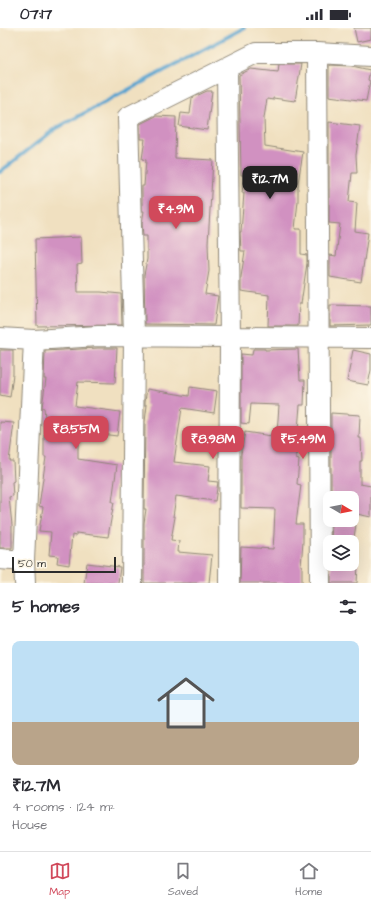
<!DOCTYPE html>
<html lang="en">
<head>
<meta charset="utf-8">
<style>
	body { margin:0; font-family:"Architects Daughter",sans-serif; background:#f2f2f3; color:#2b2b33; height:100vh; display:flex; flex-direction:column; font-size:15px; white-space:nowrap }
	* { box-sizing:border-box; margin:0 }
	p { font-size:13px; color:#7c7c81 }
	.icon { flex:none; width:22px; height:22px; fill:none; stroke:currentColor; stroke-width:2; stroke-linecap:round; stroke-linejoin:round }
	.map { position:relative; height:555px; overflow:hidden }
	.side { display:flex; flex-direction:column; background:#fff; flex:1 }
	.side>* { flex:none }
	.needle { width:26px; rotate:100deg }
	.controls { position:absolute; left:323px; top:463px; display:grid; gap:8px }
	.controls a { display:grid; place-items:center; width:36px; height:36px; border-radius:8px; background:#fff; box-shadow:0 4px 16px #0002; font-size:20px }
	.scale { position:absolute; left:12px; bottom:10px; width:104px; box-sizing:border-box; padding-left:4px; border:2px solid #2b2b2b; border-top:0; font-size:11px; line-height:14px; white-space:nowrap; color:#2b2b2b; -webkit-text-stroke:3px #fcf5e5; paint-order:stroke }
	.price { position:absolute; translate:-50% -34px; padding:0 9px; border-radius:8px; background:#d1495b; color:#fff; font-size:13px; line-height:26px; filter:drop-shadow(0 1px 2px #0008) }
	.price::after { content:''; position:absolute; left:50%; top:24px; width:12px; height:9px; margin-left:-6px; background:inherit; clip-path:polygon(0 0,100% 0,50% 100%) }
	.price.on { background:#222; color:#fff }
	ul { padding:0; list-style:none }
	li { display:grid; align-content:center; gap:8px; height:212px; padding:0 12px }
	li span { display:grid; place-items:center; height:124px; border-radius:8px; color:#555 }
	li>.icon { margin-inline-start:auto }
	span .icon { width:72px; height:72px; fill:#fffc; stroke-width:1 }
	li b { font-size:17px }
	h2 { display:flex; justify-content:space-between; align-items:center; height:48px; padding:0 12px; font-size:17px }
	.status { display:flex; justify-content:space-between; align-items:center; height:28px; padding:0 20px; background:#fff; direction:ltr }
	.status svg { height:11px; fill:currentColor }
	.tab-bar { display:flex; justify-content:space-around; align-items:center; height:56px; border-top:1px solid #e1e1e2; background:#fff; font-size:11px; color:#7c7c81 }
	.tab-bar a { display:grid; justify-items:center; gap:2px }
	.tab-bar .on { color:#d1495b }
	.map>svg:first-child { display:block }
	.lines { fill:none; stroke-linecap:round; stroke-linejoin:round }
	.stream { stroke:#57a3cf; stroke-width:4 }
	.building { fill:#d191c1 }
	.minor-casing { stroke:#8e8676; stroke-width:22 }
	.minor { stroke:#fff; stroke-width:20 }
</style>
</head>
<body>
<div class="status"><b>07:17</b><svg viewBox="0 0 49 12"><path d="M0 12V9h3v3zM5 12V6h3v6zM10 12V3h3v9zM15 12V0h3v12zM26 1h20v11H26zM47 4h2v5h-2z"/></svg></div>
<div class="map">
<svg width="371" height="555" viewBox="0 0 371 555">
	<rect width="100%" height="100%" fill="#fcf5e5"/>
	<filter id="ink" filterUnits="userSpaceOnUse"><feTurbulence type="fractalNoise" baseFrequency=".025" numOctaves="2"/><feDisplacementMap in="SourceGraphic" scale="8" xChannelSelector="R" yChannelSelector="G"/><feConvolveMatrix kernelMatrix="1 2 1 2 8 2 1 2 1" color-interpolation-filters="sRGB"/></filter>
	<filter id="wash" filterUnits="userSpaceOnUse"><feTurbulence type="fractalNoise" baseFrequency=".012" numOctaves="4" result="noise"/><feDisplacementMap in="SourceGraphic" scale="16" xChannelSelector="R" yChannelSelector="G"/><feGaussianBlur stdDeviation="0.9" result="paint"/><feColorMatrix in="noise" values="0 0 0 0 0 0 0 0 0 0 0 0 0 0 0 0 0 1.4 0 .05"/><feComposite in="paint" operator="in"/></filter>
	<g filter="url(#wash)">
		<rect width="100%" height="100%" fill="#f0e0c0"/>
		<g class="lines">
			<!-- stream -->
			<path class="stream" d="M0,144L55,101L244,0"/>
		</g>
		<g id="blocks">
			<!-- building -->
			<path class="building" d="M354,0H371V11L357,14Z
				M279,36H301L295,73L273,70V72L267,71L264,90L265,118L303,124L298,155V173L295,201H301V226L307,227V235L301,276H299L298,298H268L269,267L241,263V249L245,223H241L240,204H241L244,165H242L244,147H241L239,47L251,41L278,44Z
				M329,37L352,38L370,42L368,52L370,53L366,73L329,68Z
				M207,63H212L207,102L179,98L181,85L190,86L192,70Z
				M156,88L176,89L175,130L213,132L208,215L209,243L205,266L218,268L214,297L145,296L144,247L147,231V208H143L142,195L144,183H142V158H144L146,132L142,131L145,111H140V96Z
				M329,94L360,98L356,127L357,145H352L349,174L357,175L355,203L368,205L361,254L330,249V227L336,228L340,196L329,195Z
				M81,209L82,236L77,237L78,264H101L121,266L122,297L37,298L35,211Z
				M330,277L371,278V297L330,298Z
				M98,320H117L115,355L78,354L75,378L120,384L117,408L78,403V431L117,437L112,474H114L108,509L76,505V508L72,507L69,537L57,535L58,528L49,527L51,504L39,503L43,479L39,478L46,429H44V407H47L44,380L42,379L46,351H44L45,323Z
				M253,321H265V322L298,321L300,352H305L304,377H300L298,402L296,401V431L299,432L297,456L301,457L296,496H303V514L301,538H302V555H240L241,519L273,521L274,505L275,481L241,480V426L245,404L271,408V406H277L279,377L251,376L249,396L241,395V326L252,327Z
				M0,322H13V346L10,369L0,367Z
				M353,322L371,326V342L368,357L347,353Z
				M190,359L217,363L214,385L182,380L174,434L210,438L208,453L218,454L215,473L176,468L173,489H175L171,512L179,513L178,524L212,527L209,555H144V495L146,481H144L145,394L147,377H145V373L147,361L189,368Z
				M331,385L360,387L359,410H361L362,433H360V456L371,458V489L352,485V470H331Z
				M0,394L14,395L9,433H13L14,453L12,454L13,468L9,469L12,497V520H0Z
				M332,493L356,497L353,515L331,512Z
				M87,535L120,539L118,555H84Z
				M331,536H358L357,555H331Z"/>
		</g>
	</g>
	<g filter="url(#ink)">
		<use href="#blocks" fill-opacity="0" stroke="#8e8676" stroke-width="1"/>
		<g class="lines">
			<!-- minor casing -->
			<g class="minor-casing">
				<path id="minor" d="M317,25L320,555
					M227,40L230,309L229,555
					M0,310L34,312L98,308L371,310
					M0,531L24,533L25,555
					M24,533L34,312
					M132,555L134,308L128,89L256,25H317L371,28"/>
			</g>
			<!-- minor -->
			<use href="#minor" class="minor"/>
		</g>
	</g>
</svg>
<div class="controls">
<a><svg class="needle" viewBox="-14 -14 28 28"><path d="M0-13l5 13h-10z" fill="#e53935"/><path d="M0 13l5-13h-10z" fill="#7c7c81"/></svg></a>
<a><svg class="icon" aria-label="layers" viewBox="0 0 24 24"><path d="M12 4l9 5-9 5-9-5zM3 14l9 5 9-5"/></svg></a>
</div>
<div class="scale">50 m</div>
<b class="price on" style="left:270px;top:172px">₹12.7M</b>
<b class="price" style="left:176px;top:202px">₹4.9M</b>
<b class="price" style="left:76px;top:422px">₹8.55M</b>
<b class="price" style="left:213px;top:432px">₹8.98M</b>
<b class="price" style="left:303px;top:432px">₹5.49M</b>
</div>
<section class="side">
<h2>5 homes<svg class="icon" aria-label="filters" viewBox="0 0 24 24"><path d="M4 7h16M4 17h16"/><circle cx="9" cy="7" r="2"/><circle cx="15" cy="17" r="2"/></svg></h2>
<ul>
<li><span style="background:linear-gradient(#bfe0f5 65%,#b9a48a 0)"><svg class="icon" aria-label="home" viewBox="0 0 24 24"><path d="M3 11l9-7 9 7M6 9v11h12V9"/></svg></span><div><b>₹12.7M</b><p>4 rooms · 124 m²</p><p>House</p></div></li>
</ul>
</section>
<nav class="tab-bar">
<a class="on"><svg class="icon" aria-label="map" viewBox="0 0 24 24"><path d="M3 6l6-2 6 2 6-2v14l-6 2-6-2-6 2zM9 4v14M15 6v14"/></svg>Map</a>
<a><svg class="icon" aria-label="saved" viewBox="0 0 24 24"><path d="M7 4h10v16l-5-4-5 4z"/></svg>Saved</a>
<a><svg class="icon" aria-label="home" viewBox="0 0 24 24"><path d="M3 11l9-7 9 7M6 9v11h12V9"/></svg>Home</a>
</nav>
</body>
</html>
